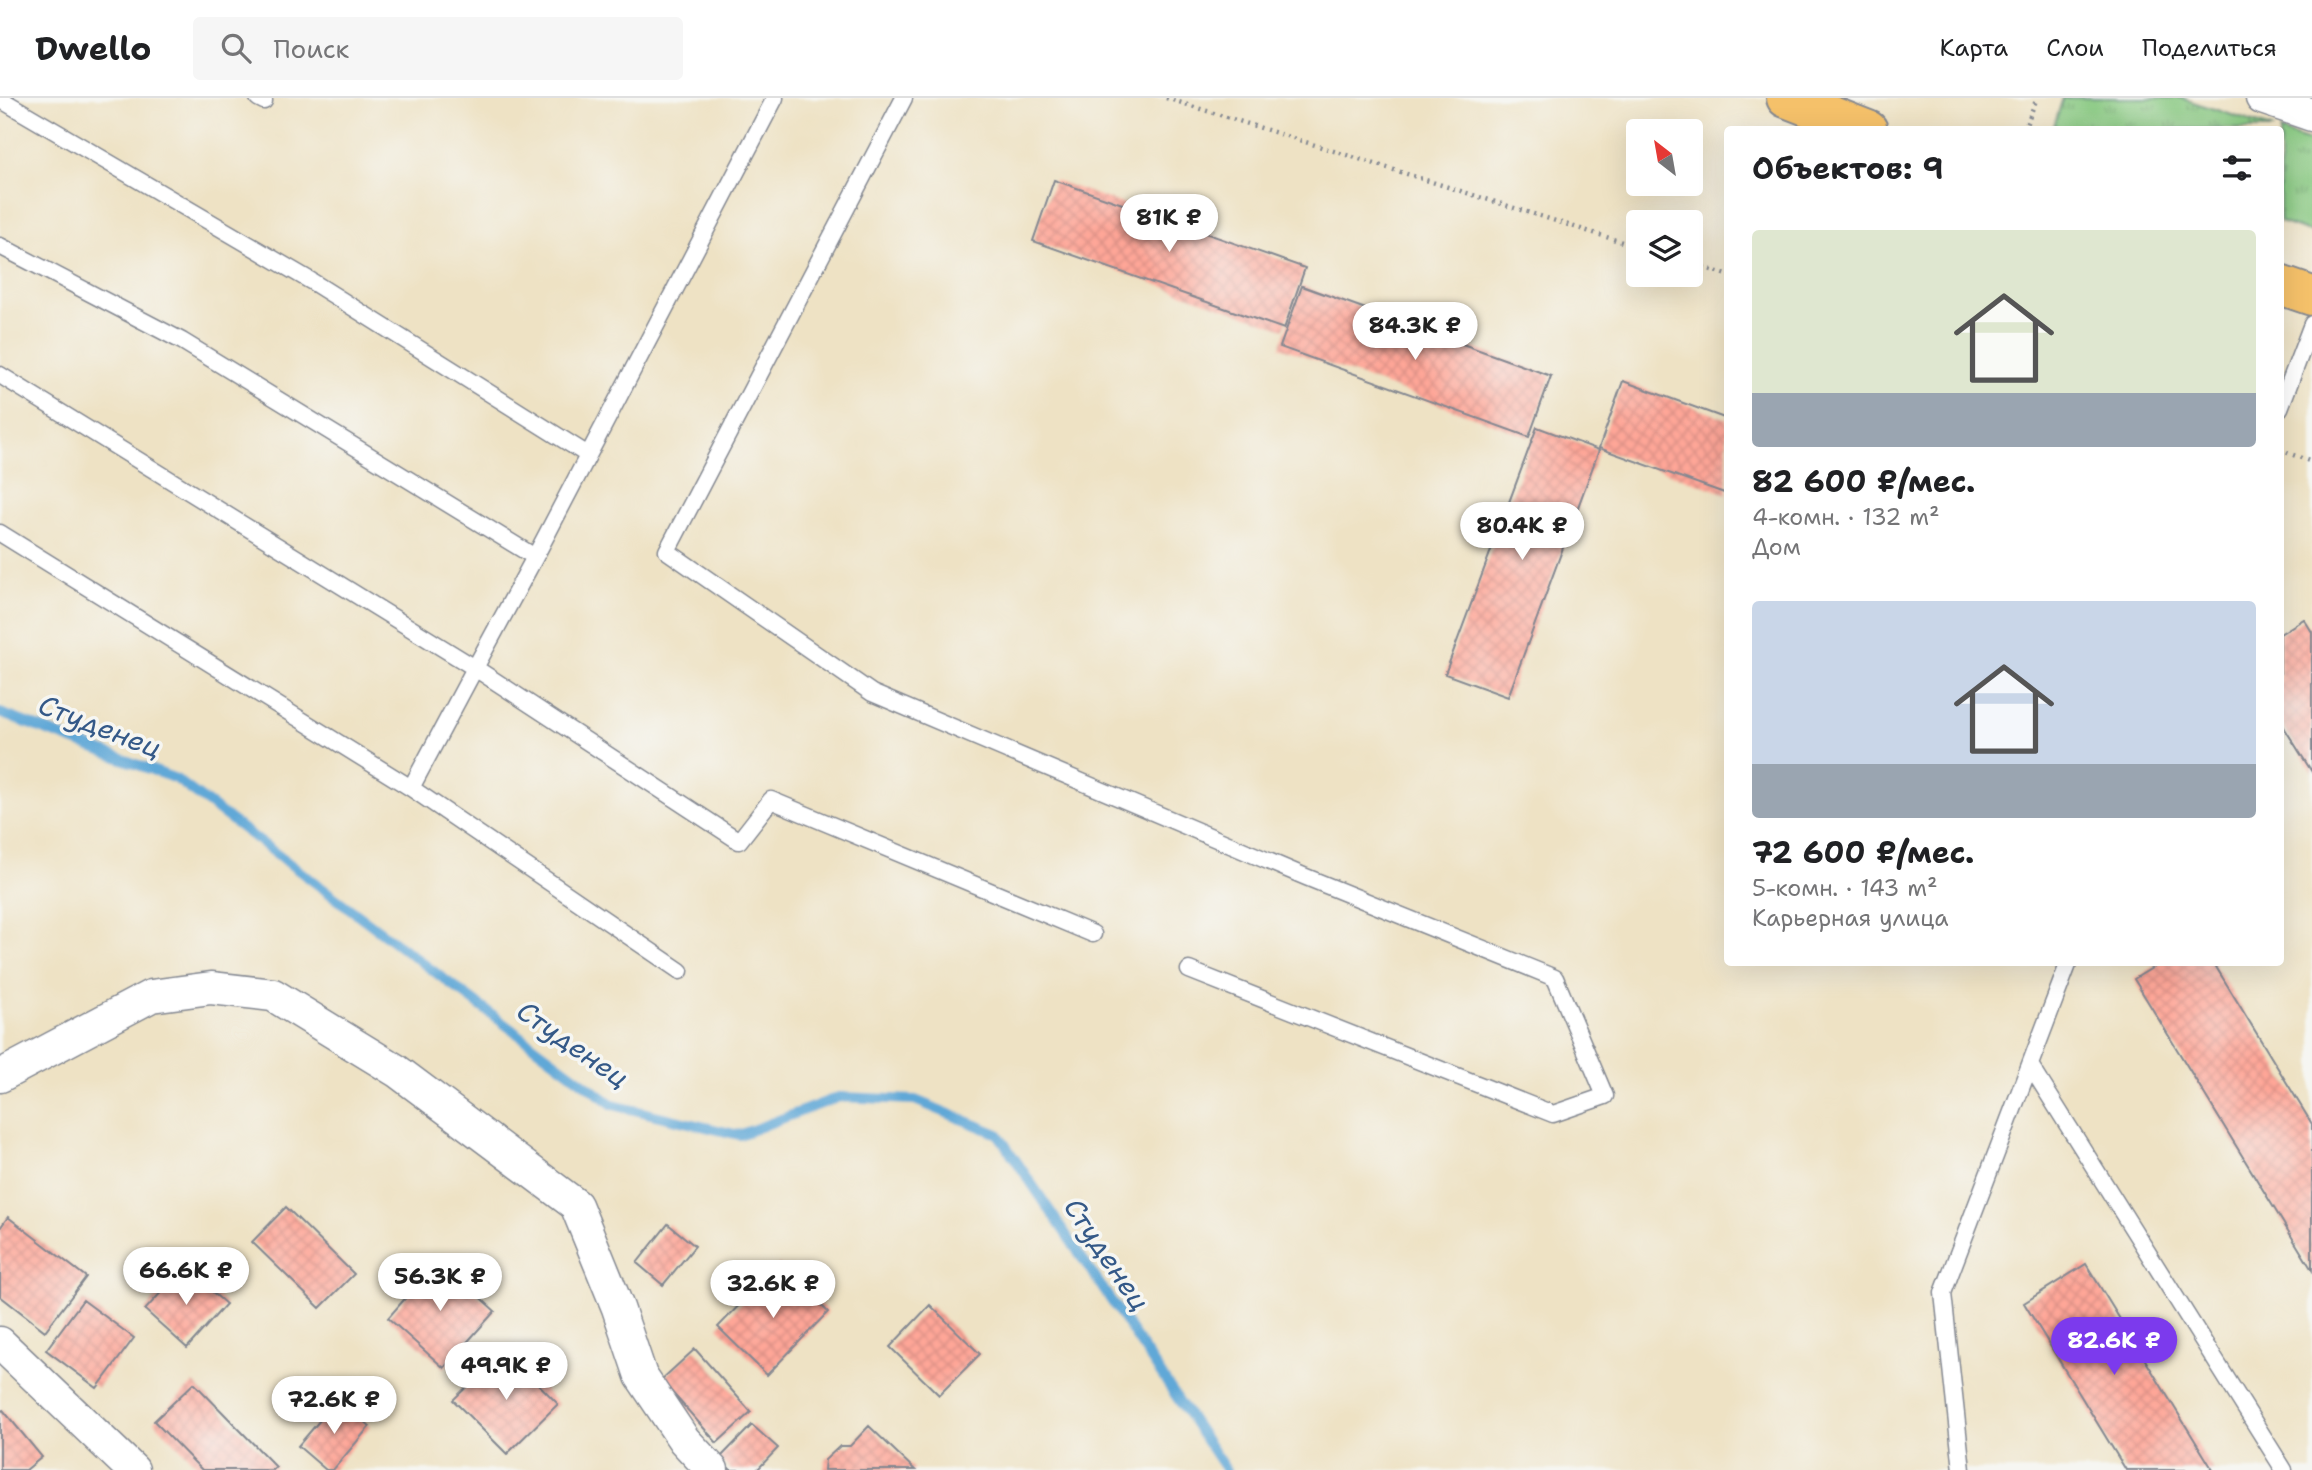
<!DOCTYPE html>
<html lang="ru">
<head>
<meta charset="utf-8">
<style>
	body { margin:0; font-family:"Shantell Sans",sans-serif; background:#f6f6f6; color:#202124; height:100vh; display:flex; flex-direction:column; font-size:26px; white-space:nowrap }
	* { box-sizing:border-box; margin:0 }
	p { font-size:23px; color:#757577 }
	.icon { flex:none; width:38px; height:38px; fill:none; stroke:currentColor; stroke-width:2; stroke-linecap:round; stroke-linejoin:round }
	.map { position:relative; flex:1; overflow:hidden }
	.side { position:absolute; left:1724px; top:28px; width:560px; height:840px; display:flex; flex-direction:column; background:#fff; border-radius:7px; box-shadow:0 7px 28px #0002 }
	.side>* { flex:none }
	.needle { width:46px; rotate:329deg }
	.tools { position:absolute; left:1626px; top:21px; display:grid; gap:14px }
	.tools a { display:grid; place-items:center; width:77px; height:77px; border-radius:7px; background:#fff; box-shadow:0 7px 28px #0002; font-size:35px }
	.price { position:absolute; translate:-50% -60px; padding:0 16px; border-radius:24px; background:#fff; color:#222; font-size:23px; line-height:46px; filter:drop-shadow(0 2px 4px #0008) }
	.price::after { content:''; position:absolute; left:50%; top:42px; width:21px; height:16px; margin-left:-10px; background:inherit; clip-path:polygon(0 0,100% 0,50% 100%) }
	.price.current { background:#7c3aed; color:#fff }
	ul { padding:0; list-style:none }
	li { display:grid; align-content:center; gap:14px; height:371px; padding:0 28px }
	li span { display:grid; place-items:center; height:217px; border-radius:7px; color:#555 }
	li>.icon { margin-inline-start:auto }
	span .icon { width:126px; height:126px; fill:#fffc; stroke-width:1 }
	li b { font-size:30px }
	h2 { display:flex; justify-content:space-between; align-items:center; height:84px; padding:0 28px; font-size:30px }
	header { display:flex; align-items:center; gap:42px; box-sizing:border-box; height:98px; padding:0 35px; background:#fff; border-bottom:2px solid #e0e0e0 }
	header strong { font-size:33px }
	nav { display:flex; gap:38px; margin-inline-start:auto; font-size:24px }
	.search { width:490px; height:63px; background:#f6f6f6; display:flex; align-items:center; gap:18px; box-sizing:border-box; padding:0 24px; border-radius:7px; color:#757577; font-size:26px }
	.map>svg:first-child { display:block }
	.grass { fill:url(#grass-tufts); stroke:#517c6f; stroke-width:2 }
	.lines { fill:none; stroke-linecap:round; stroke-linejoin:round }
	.stream { stroke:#61a8d7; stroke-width:10 }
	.building { fill:url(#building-cross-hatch) }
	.lane-casing { stroke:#848891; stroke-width:19 }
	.street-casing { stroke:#848891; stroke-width:35 }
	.primary-casing { stroke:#848891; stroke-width:42 }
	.path { stroke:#848891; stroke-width:4.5; stroke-dasharray:2 5; stroke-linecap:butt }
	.lane { stroke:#fff; stroke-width:16 }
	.street { stroke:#fff; stroke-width:32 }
	.primary { stroke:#f5c16b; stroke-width:38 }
	.labels { text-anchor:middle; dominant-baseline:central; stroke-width:7; stroke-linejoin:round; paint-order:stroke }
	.water-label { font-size:28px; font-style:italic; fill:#345988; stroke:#f6f6f2 }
</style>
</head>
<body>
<header>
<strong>Dwello</strong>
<div class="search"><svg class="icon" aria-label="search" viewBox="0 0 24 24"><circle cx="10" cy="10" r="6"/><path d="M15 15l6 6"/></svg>Поиск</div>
<nav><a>Карта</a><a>Слои</a><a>Поделиться</a></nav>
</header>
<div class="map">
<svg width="2312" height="1372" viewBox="0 0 2312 1372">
	<defs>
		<pattern id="grass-tufts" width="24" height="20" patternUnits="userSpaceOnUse" patternTransform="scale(1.75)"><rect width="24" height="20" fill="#87c880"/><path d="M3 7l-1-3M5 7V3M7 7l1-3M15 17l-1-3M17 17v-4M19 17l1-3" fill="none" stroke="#6ea36c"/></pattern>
		<pattern id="building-cross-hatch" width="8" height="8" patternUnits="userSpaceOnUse" patternTransform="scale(1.75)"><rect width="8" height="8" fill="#fea697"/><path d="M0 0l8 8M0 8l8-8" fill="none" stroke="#d98f85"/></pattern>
	</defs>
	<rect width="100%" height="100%" fill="#f6f6f2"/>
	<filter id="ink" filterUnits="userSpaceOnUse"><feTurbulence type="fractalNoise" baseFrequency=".0143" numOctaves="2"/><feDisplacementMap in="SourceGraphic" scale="14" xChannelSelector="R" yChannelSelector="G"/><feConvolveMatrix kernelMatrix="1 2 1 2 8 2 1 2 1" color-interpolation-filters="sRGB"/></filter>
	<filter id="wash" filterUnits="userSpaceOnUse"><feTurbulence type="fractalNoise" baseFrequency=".00686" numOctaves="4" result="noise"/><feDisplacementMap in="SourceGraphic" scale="28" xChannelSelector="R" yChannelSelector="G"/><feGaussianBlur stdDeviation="1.57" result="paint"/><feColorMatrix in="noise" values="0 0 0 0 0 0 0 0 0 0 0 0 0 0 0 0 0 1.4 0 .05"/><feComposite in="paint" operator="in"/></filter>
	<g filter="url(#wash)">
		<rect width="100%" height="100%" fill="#eee2c4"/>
		<!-- grass -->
		<path class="grass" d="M2063,0H2181L2274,31H2053Z
			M2280,33L2312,44V135L2280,124Z"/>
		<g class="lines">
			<!-- stream -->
			<path class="stream" d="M0,615L176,681L613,1007L739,1037L839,999L915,1002L998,1036L1226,1372"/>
		</g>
		<g id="blocks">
			<!-- building -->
			<path class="building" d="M1054,82L1305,170L1284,231L1033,143Z
				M1302,188L1551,278L1529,339L1280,249Z
				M1623,283L1727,321V396L1599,350Z
				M1537,329L1599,352L1508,599L1445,576Z
				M2304,521L2312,534V674L2280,623V536Z
				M2162,864H2213L2312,1026V1172L2134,881Z
				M286,1109L354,1176L320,1210L252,1144Z
				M8,1119L86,1179L45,1233L0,1198V1130Z
				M668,1126L695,1148L663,1187L637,1165Z
				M440,1163L495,1213L444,1270L388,1220L410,1195L403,1188L418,1170L427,1177Z
				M779,1166L828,1214L767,1277L718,1229Z
				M2086,1166L2213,1372H2126L2024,1205Z
				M184,1169L226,1206L187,1250L145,1212Z
				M83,1202L134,1240L97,1290L46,1252Z
				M930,1207L980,1256L939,1297L890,1249Z
				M695,1251L751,1314L717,1345L661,1282Z
				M505,1252L558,1306L507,1356L453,1302Z
				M194,1285L276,1369L273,1372H202L154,1323Z
				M338,1301L370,1328L333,1372H326L298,1348Z
				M3,1312L42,1359L26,1372H0V1314Z
				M752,1327L778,1350L757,1372H731L719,1361Z
				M869,1328L915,1372H824L825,1362L840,1348H850Z"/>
		</g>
	</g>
	<g filter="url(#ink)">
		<use href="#blocks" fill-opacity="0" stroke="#848891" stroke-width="2"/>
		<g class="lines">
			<!-- lane casing -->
			<g class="lane-casing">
				<path id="lane" d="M258,0L264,3
					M775,0L535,459L475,570L739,743L771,702L1093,836
					M904,0L667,453L872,595L1306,779L1555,880L1605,998L1553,1016L1189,872
					M0,1L311,183L588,357
					M0,148L182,243L535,459
					M0,277L475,570L411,690L0,435
					M2280,310L2312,226
					M411,690L680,873
					M2030,967L2284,1372
					M1962,1372L1943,1195L2069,864"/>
			</g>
			<!-- street casing -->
			<g class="street-casing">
				<path id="street" d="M2262,0L2312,17
					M0,978L151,898L211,890L273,897L397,973L576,1107L618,1210L641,1278L684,1342L712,1372
					M0,1245L133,1372"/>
			</g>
			<!-- primary casing -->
			<g class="primary-casing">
				<path id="primary" d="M1786,0L1868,32
					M2280,187L2312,198"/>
			</g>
			<!-- path -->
			<path class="path" d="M1166,0L1638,149
				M2024,32L2037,0
				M1690,165L1727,177
				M2280,352L2312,364"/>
			<!-- lane -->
			<use href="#lane" class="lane"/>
			<!-- street -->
			<use href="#street" class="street"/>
			<!-- primary -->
			<use href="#primary" class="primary"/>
		</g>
	</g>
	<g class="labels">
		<!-- water labels -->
		<g class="water-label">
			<text transform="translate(100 628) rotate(21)">Студенец</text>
			<text transform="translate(573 946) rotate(35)">Студенец</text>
			<text transform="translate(1107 1156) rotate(56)">Студенец</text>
		</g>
	</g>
</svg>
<div class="tools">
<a><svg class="needle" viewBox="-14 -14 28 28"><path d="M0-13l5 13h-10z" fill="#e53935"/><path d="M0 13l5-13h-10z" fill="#757577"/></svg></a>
<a><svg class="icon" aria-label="layers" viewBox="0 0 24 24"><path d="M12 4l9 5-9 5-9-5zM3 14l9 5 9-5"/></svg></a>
</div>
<b class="price" style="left:1169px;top:156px">81K ₽</b>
<b class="price" style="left:1415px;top:264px">84.3K ₽</b>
<b class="price" style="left:1522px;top:464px">80.4K ₽</b>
<b class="price" style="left:186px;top:1209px">66.6K ₽</b>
<b class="price" style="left:440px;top:1215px">56.3K ₽</b>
<b class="price" style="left:773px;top:1222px">32.6K ₽</b>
<b class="price current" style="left:2114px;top:1279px">82.6K ₽</b>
<b class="price" style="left:506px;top:1304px">49.9K ₽</b>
<b class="price" style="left:334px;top:1338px">72.6K ₽</b>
<section class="side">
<h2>Объектов: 9<svg class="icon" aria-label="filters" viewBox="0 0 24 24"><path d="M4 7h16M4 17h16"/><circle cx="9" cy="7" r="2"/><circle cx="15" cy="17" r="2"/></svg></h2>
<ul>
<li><span style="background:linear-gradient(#dfe7d0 75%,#9aa5b1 0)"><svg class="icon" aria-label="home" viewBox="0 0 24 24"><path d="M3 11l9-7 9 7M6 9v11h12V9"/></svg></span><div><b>82 600 ₽/мес.</b><p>4-комн. · 132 m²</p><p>Дом</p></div></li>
<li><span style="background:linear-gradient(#c9d6e8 75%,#9aa5b1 0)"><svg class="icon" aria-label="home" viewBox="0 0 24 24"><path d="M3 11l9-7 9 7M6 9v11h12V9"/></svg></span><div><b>72 600 ₽/мес.</b><p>5-комн. · 143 m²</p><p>Карьерная улица</p></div></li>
</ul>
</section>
</div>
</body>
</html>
